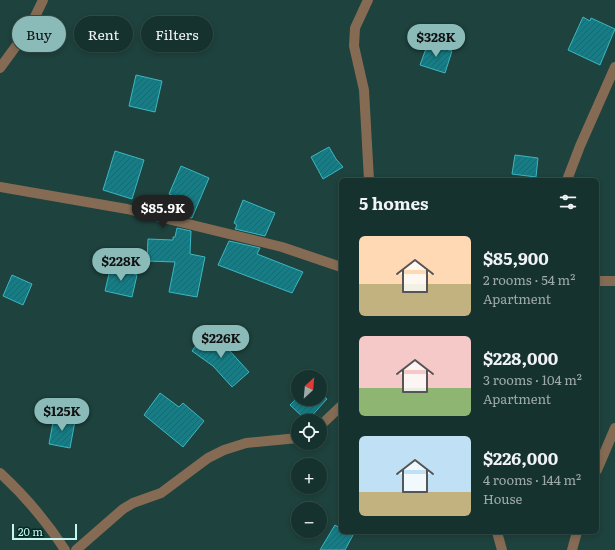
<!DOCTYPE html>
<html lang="en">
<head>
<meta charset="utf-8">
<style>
	body { margin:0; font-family:Literata,serif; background:#1f3a36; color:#f1f3f6; height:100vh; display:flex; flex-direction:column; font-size:15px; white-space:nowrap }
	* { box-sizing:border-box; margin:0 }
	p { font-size:13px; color:#9eaaaa }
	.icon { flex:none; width:22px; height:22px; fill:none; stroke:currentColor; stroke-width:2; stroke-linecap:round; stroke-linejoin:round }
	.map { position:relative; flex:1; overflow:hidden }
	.sheet { position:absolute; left:339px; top:178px; width:260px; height:356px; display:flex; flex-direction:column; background:#16322e; border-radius:6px; box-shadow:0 2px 6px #0003,0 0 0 1px #354d4a }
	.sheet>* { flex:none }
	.top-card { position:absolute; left:12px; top:16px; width:267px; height:36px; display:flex; gap:8px }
	.needle { width:26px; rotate:26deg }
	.controls { position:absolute; left:291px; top:370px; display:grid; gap:8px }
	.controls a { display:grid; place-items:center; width:36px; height:36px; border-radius:50%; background:#16322e; box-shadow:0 2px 6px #0003,0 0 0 1px #354d4a; font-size:20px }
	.scale { position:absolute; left:12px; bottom:10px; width:65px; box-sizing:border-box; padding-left:4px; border:2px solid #c4f7ef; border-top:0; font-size:11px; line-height:14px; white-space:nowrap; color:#c4f7ef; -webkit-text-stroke:3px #022824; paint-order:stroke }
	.price { position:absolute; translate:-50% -34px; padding:0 9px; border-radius:14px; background:#8bbbb9; color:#111; font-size:13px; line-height:26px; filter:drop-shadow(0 1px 2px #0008) }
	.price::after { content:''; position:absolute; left:50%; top:24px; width:12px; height:9px; margin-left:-6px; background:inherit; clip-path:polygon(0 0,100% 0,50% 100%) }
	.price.selected { background:#222; color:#fff }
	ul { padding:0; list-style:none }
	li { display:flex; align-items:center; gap:12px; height:100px; padding:0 20px }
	li span { display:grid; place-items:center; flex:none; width:112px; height:80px; border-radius:6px; color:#555 }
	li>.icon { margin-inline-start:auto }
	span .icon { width:48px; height:48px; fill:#fffc; stroke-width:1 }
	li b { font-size:17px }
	h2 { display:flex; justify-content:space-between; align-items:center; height:48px; padding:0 20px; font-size:17px }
	.pill { padding:0 14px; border-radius:18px; background:#16322e; box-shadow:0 2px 6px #0003,0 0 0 1px #354d4a; font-size:14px; line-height:36px }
	.pill.selected { background:#8bbbb9; color:#111 }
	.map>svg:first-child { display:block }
	.building { fill:url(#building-hatch); stroke:#3bb7c2 }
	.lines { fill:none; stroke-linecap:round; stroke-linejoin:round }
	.street { stroke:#856b53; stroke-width:10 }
</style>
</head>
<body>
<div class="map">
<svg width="615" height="550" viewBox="0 0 615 550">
	<defs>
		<pattern id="building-hatch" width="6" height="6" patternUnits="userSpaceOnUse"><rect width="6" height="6" fill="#197c84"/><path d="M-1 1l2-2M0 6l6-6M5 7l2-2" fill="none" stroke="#2a6366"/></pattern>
	</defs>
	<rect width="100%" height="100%" fill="#1e423d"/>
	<!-- building -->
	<path class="building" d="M583,17L590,21L591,18L615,29L600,65L568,50Z
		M428,43L452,51L445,73L420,65Z
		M136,75L162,81L155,112L129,106Z
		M329,147L336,159L343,167L323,179L311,157Z
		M115,151L144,160L132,199L103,190Z
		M515,155L538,158L536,177L512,174Z
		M181,166L209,178L192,218L178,215L180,199L169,194Z
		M243,200L275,213L265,236L235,229L237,225L234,223Z
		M177,228L191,231L190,254L205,257L197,297L169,292L175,262L147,261L148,239L173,240V237H175Z
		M229,241L260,248L257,254L303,272L292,293L218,265Z
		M111,265L137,275L132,297L105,291Z
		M12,275L32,284L23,305L3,296Z
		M205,332L229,348L228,349L249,372L232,387L213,366L192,351Z
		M298,389V399H320V393L327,399L307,421L290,405L297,398L293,395Z
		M160,393L179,407L183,403L204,421L183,447L144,415Z
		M54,417L75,421L70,448L49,444Z
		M335,525L341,529V532H347L353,535L345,550H320Z"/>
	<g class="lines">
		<!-- street -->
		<path class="street" d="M368,0L355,28L354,46L364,90L369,180
			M0,68L30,27L43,0
			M567,180L580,146L615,67
			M0,187L127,209L282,247L341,267
			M597,281H615
			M320,426L341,406
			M597,470L615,428
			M0,473C25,496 47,522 65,550
			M497,532L502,550
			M76,550L123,509L133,503L161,493L208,458L224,450L246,443L298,438
			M572,550L577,532"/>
	</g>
</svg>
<div class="controls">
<a><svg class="needle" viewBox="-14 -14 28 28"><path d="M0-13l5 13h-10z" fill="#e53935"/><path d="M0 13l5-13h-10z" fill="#9eaaaa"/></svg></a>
<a><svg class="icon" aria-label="locate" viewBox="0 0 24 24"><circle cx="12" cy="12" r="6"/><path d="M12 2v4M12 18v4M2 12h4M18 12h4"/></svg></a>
<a>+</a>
<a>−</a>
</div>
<div class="scale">20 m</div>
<b class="price" style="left:436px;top:58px">$328K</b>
<b class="price selected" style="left:163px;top:229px">$85.9K</b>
<b class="price" style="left:121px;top:282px">$228K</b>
<b class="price" style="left:221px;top:359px">$226K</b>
<b class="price" style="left:62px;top:432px">$125K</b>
<div class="top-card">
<a class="pill selected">Buy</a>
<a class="pill">Rent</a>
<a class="pill">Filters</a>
</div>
<section class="sheet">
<h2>5 homes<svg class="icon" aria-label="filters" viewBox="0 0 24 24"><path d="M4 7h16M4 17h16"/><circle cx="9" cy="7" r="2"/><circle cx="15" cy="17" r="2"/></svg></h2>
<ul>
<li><span style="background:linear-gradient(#ffd9b3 60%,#c2b280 0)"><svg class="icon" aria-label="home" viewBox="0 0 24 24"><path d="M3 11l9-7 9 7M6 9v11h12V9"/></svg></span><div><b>$85,900</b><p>2 rooms · 54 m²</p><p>Apartment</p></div></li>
<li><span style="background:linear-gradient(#f6c9c9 65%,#8fb573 0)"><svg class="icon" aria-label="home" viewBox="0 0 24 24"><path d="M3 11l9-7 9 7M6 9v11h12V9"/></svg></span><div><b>$228,000</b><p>3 rooms · 104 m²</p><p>Apartment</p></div></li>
<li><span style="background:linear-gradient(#bfe0f5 70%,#c2b280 0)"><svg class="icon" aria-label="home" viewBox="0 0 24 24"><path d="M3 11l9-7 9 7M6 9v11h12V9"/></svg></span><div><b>$226,000</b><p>4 rooms · 144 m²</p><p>House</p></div></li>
</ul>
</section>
</div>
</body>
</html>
